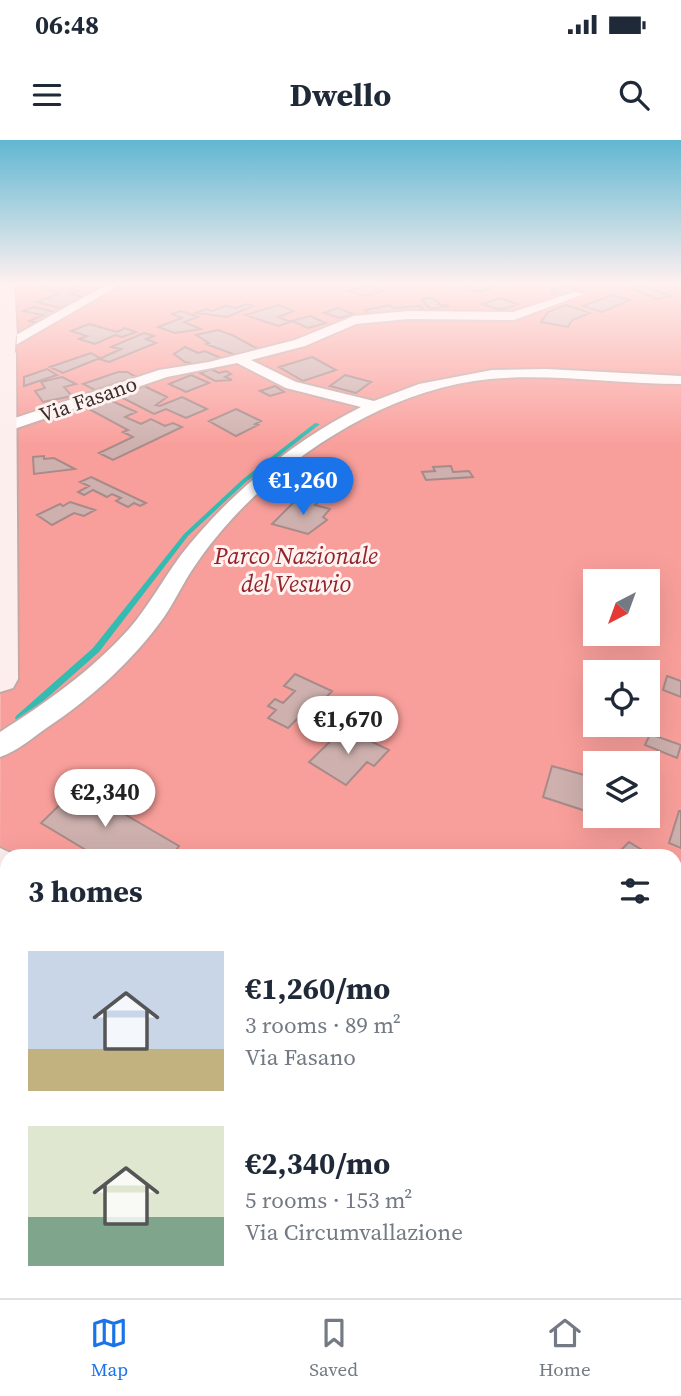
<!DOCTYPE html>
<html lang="en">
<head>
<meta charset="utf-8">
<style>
	body { margin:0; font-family:"Source Serif 4",serif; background:#f2f2f3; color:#1f2937; height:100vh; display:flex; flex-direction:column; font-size:26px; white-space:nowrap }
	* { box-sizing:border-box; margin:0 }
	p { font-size:23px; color:#747a83 }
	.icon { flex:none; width:38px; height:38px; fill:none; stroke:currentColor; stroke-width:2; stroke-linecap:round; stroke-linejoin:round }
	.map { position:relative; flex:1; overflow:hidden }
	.side { position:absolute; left:0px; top:709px; width:682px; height:450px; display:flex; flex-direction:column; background:#fff; border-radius:21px 21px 0 0; box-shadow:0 7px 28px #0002 }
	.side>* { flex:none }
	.needle { width:46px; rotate:221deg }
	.buttons { position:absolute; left:583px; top:429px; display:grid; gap:14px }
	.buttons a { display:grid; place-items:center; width:77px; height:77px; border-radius:0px; background:#fff; box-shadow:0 7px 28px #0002; font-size:35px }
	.price { position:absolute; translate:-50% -60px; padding:0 16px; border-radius:24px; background:#fff; color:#222; font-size:23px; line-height:46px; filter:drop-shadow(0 2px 4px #0008) }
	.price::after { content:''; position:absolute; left:50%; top:42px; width:21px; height:16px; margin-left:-10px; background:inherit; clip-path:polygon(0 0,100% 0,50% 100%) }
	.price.selected { background:#1a73e8; color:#fff }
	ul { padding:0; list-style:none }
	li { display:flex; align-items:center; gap:21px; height:175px; padding:0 28px }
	li span { display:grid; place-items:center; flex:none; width:196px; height:140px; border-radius:0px; color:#555 }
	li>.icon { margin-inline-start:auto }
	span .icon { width:84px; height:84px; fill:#fffc; stroke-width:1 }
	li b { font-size:30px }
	h2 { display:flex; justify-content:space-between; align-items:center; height:84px; padding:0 28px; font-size:30px }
	.status { display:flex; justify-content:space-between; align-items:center; height:49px; padding:0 35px; background:#fff; direction:ltr }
	.status svg { height:19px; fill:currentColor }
	header { display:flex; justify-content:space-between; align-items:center; height:91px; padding:0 28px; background:#fff; font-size:32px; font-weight:700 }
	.tab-bar { display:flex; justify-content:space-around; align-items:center; height:98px; border-top:2px solid #e0e1e3; background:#fff; font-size:19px; color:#747a83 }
	.tab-bar a { display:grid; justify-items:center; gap:4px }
	.tab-bar .selected { color:#1a73e8 }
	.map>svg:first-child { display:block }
	.green { fill:#f99f9b; fill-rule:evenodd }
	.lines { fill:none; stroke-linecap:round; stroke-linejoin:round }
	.stream { fill:#34bbb2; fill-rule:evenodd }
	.building { fill:#ceb1af; stroke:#a78b89; stroke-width:2 }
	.street-casing { stroke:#c5a8a6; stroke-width:4 }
	.secondary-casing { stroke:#c5a8a6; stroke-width:4 }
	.street { fill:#fff; fill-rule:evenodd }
	.secondary { fill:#fceeed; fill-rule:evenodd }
	.secondary-bridge-casing { stroke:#c5a8a6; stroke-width:20; stroke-linecap:butt }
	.secondary-bridge { stroke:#fceeed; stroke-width:18 }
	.labels { text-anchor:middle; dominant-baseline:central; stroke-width:6; stroke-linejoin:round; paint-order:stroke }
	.far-street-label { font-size:21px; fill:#3a2e2d; stroke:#fff2f1 }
	.park-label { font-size:24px; font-style:italic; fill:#902429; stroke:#fff2f1 }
</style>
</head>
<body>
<div class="status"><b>06:48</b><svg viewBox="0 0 49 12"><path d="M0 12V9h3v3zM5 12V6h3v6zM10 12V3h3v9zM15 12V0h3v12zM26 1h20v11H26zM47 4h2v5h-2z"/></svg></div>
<header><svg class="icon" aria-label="menu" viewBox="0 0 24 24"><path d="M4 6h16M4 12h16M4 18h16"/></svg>Dwello<svg class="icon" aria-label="search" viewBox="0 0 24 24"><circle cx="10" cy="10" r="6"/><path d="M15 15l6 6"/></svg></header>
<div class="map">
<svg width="681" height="1158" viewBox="0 0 681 1158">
	<rect width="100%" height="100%" fill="#ffe0de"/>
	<!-- green -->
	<path class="green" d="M1,142H681V1104L676,1101V716H7L0,736ZM595,441H648V494H595ZM595,532H648V584H595ZM595,623H648V676H595Z
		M355,1152H475L470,1158H350Z"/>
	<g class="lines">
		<!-- stream -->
		<path class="stream" d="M315,283L320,284L247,341L188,396L99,512L22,580H16L15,578L16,576L93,508L184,394L243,339Z"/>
	</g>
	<!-- building -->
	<path class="building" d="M44,142H87L69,149L78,151L71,154L85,158L60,168L37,162L59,153L36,145Z
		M476,142L489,145H499L480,152L463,147Z
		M551,142H573L561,146L582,150L572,156H558L552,154L557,152L551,151L556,146L549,145Z
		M368,145L384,151L365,156L349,151Z
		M644,146L671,156L657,159L630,148Z
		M612,155L630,160L602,172L583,166Z
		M433,158L439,164L449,166L430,169L421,159Z
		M500,158L518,164L501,170L482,164Z
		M247,164L253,166L227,177L196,173L206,169L212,171L225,166L236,168Z
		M279,165L294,171L278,177L291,182L278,186L246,175Z
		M390,165L393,168L419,166L425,171L370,175L365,170Z
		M566,165L590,173L572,180L568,187L541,182L548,172Z
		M33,167L64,174L37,183L29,181L43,175L23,171Z
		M338,168L353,174L340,178L324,173Z
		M181,171L198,177L184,182L201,189L175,193L158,187L182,178L172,174Z
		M310,176L326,183L308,188L292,181Z
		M89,184L117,192L125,188L136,192L122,197L115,195L95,204L79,199L87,196L71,191Z
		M218,190L232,195L258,209L238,216L206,204L209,203L196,195Z
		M144,193L154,196L146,199L156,203L109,222L99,219L121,209L111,207Z
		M185,207L198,213L205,211L221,218L197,225L185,222L174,214Z
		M91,213L100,218L63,233L50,227Z
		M312,217L336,230L303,241L279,227Z
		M47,229L57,235L24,246V237Z
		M211,229L219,233L226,231L231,234L225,237L232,240L215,241L200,233Z
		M118,232H127L136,237L95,250L83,244Z
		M191,235L209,243L186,252L169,244Z
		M345,235L371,242L356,253L330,246Z
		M62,237L76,244L64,247L72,256L43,262L35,251L45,248L41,242Z
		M144,246L167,257L156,265L160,266L182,257L207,269L186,278L166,269L154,274L119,256Z
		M275,246L284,252L270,256L260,251Z
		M110,260L136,272L125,277L141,284L151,279L165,286L173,283L182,287L113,320L99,313L133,297L123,292L128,290L87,268Z
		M236,269L261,281L255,284L258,285L236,296L209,281Z
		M44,316V319L54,318L75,329L34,334L33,317Z
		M451,326L453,332L469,331L473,337L426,340L422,332L435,331L433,327Z
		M91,337L146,363L140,366L134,363L128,367L116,361L121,358L112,354L107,357L93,350L84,355L78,352L89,346L80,342Z
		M311,360L318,362L315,365L330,369L323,377L327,380L308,394L272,384L294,362L307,364Z
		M70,362L95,370L84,376L74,373L52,385L37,375L60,364L63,366Z
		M295,534L332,551L308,577L302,574L288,588L268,578L276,570L268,566L275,559L283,563L295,551L284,546Z
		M667,536L681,541V557L663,550Z
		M357,568L369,575L363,581L372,585L362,595L344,588Z
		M344,588L389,610L374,626L367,622L346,645L309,622Z
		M650,594L681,605L677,618L645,605Z
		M552,626L595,638V674L543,657Z
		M78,647L179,706L171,716H96L41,683Z
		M679,671H681V708L669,703Z
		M629,702L652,716H628L620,711Z
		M676,755L681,758V895L676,892Z
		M161,1152H310L305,1158H155Z"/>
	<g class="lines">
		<!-- street casing -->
		<g class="street-casing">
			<path id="street" d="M111,142H125L0,214V204Z
				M574,152L584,154L514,180L408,179L356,184L305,206L251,220L296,242L374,261L419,244L492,230L546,229L681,236V244C618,244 553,233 490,239C376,250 257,333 194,427C183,443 175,461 164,477C132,522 90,559 45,589C31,599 17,611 0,617V592C47,562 91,531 129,489C149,466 163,439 181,415C229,354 291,302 361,267L286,248L237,223L167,237L11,290L0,291V283L159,230L209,222L295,200L354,176L408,171L513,172Z
				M676,1063L681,1065V1110L676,1108Z"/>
		</g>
		<!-- secondary casing -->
		<g class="secondary-casing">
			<path id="secondary" d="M0,142H14L17,195L7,201L0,199Z
				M6,206L13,208L16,212L18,539L13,548L0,552V207Z
				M0,708L17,716H7V1152H39V1158H0Z"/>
		</g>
		<!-- street -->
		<use href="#street" class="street"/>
		<!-- secondary -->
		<use href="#secondary" class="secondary"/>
		<!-- secondary-bridge casing -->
		<g class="secondary-bridge-casing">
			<path id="secondary-bridge" d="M6,212L7,195"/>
		</g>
		<!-- secondary-bridge -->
		<use href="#secondary-bridge" class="secondary-bridge"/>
	</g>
	<!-- sky -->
	<linearGradient id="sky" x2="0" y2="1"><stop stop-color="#60b7d2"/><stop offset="0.47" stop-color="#fff1f0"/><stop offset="1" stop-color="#fff1f0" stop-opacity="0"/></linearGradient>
	<rect width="681" height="305" fill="url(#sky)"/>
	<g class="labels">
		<!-- far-street labels -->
		<g class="far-street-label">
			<text transform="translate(88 259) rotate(-19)">Via Fasano</text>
		</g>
		<!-- park labels -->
		<g class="park-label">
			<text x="296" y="415">Parco Nazionale<tspan x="296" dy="28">del Vesuvio</tspan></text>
		</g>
	</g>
</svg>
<div class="buttons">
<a><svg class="needle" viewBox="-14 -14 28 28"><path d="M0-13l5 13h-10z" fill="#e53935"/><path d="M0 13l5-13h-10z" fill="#747a83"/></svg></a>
<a><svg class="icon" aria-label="locate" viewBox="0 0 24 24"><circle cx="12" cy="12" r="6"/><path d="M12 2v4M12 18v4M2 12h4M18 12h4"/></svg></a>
<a><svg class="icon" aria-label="layers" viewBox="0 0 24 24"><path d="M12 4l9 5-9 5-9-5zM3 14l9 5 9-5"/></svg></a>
</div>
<b class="price selected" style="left:303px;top:377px">€1,260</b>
<b class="price" style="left:348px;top:616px">€1,670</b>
<b class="price" style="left:105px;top:689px">€2,340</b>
<section class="side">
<h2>3 homes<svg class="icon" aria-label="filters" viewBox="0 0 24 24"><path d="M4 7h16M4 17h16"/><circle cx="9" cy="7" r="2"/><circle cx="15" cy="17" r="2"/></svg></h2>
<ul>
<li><span style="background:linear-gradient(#c9d6e8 70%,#c2b280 0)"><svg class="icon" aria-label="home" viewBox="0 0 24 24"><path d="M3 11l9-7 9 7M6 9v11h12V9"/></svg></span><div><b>€1,260/mo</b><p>3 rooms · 89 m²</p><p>Via Fasano</p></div></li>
<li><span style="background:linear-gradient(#dfe7d0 65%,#7fa58c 0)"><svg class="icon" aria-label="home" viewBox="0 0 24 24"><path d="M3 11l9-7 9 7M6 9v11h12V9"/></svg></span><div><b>€2,340/mo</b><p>5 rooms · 153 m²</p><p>Via Circumvallazione</p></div></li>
</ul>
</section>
</div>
<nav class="tab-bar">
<a class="selected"><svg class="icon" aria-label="map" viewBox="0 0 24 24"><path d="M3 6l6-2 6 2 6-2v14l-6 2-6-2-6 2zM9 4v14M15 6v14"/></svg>Map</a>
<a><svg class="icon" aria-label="saved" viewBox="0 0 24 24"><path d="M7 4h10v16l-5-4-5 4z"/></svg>Saved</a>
<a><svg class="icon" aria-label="home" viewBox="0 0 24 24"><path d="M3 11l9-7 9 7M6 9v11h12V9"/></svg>Home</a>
</nav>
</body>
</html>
